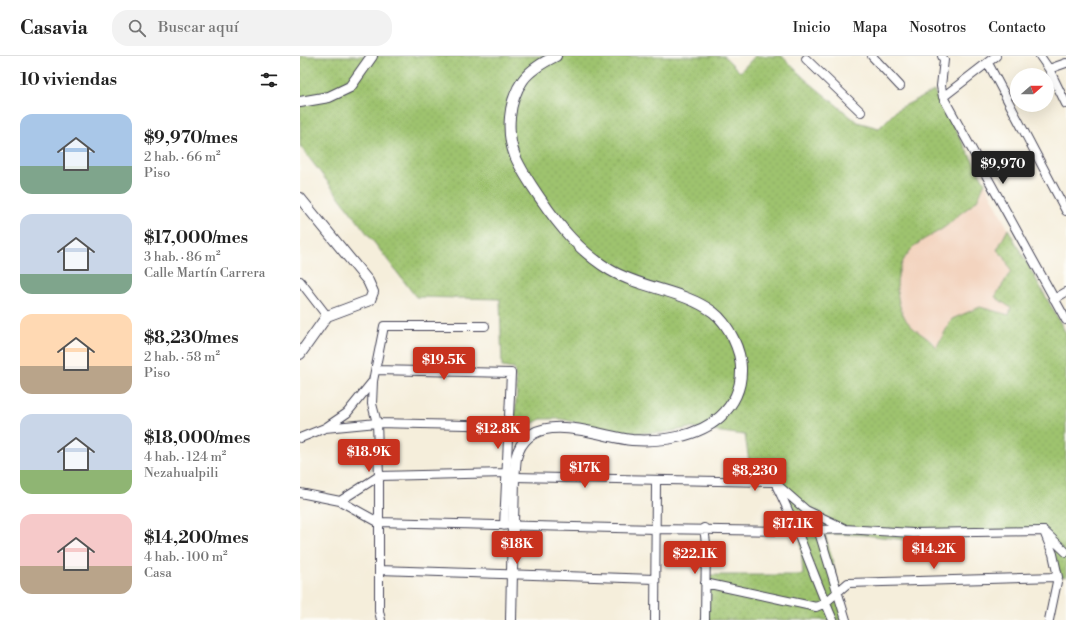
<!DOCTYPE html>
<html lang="es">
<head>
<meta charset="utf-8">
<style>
	body { margin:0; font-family:"Libre Bodoni",serif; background:#f2f2f2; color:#222; height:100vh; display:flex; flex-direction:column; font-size:15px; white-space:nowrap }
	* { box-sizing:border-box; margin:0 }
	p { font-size:13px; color:#767676 }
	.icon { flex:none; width:22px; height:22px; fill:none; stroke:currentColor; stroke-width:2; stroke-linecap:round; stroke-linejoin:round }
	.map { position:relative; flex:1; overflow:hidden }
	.panel { display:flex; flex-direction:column; background:#fff; width:300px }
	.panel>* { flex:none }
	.needle { width:26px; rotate:70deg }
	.buttons { position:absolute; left:710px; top:12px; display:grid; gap:8px }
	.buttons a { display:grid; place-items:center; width:44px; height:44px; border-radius:50%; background:#fff; box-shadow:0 4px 16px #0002; font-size:20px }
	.price { position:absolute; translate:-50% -34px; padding:0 9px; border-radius:4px; background:#c8321e; color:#fff; font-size:13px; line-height:26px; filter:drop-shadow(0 1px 2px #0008) }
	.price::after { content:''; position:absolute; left:50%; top:24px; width:12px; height:9px; margin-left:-6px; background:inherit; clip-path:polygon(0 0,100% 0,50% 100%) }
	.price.on { background:#222; color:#fff }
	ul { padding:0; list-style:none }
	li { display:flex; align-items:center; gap:12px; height:100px; padding:0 20px }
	li span { display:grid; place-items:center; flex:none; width:112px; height:80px; border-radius:12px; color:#555 }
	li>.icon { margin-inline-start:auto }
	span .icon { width:48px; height:48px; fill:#fffc; stroke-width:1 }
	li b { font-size:17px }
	h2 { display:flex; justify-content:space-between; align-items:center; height:48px; padding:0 20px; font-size:17px }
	header { display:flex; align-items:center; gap:24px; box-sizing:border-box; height:56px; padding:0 20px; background:#fff; border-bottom:1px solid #e0e0e0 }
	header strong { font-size:19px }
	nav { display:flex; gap:22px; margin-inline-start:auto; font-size:14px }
	.search { width:280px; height:36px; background:#f2f2f2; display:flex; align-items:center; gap:10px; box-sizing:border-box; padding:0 14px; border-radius:16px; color:#767676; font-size:15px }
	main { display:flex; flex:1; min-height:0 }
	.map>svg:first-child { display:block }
	.built { fill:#f3d4bf }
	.grass { fill:url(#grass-dots); stroke:#607254 }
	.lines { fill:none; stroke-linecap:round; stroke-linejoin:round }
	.minor-casing { stroke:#424153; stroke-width:10 }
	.tertiary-casing { stroke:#424153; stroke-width:12 }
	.minor { stroke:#fff; stroke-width:8 }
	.tertiary { stroke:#fff; stroke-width:10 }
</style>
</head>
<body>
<header>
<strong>Casavia</strong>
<div class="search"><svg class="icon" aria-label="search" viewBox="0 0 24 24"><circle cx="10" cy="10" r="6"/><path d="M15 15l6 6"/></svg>Buscar aquí</div>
<nav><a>Inicio</a><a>Mapa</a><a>Nosotros</a><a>Contacto</a></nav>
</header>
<main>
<section class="panel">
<h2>10 viviendas<svg class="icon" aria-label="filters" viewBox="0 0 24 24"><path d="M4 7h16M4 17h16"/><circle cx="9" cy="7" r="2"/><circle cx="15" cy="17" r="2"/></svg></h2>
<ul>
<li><span style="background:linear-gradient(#a9c7e8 65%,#7fa58c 0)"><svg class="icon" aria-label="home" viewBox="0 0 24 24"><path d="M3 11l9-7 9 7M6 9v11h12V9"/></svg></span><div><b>$9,970/mes</b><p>2 hab. · 66 m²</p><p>Piso</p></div></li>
<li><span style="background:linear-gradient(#c9d6e8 75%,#7fa58c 0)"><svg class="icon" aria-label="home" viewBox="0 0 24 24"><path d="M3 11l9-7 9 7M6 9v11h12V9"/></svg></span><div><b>$17,000/mes</b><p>3 hab. · 86 m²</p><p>Calle Martín Carrera</p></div></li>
<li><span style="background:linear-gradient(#ffd9b3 65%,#b9a48a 0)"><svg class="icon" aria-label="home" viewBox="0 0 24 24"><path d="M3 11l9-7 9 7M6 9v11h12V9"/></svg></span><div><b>$8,230/mes</b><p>2 hab. · 58 m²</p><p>Piso</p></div></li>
<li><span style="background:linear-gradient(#c9d6e8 70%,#8fb573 0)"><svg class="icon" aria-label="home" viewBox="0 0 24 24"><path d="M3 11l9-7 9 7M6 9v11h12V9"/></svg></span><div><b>$18,000/mes</b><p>4 hab. · 124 m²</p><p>Nezahualpili</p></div></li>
<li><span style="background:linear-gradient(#f6c9c9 65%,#b9a48a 0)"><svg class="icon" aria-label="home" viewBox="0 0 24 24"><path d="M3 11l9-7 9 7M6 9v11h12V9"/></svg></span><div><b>$14,200/mes</b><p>4 hab. · 100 m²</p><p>Casa</p></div></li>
</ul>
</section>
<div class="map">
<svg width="766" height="564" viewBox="0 0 766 564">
	<defs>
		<pattern id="grass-dots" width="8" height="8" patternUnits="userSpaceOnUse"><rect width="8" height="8" fill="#9ec36e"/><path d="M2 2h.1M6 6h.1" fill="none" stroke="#88a760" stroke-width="1.8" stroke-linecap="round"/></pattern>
	</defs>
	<rect width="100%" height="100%" fill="#fdfcf7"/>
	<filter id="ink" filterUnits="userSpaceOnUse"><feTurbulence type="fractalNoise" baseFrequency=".025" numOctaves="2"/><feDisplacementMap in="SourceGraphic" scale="8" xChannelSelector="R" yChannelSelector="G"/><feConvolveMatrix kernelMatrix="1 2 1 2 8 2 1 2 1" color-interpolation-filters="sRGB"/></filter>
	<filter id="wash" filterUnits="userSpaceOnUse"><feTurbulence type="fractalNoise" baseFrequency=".012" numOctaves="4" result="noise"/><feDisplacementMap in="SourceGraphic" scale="16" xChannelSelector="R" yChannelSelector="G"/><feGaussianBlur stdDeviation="0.9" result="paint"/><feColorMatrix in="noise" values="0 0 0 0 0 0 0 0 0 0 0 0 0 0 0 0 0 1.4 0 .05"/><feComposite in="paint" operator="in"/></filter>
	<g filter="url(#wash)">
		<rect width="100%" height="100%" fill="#f5eedb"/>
		<!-- built -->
		<path class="built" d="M685,127L708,173L697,194L705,202L711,215L695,241L711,252L709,260L700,257L661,260L652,263L636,292L632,285L623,281L609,270L603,259L597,241L596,227L602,207L613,191L627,180L642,173L677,144Z"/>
		<!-- grass -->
		<path class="grass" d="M0,0H424L440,16L455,0H482L505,23L557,66L579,72L598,53L634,35L685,127C682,132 680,139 677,144C673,149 666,153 661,157C654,162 649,169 642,173C633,179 622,183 614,191C595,208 593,236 603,258C610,276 628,278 636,292L652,263L680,251L709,259L711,252L695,241L711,215L705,202L697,194L708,173L766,277V521L760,520L744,476L606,484L565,479L525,478L548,564H403V519H503L500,476L486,442L472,420L451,419L445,379L390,372L361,377H338L306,374L261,363H241L222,373L212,386L217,335L214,313L202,311L200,243L116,241L0,90Z"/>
	</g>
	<g filter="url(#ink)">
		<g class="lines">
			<!-- minor casing -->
			<g class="minor-casing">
				<path id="minor" d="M572,0L600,30
					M642,0L644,4L641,30L643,41L766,264
					M740,0L749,13L766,48
					M506,3L561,56
					M688,7L766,155
					M749,13L766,7
					M643,41L696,0
					M0,225L27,260
					M754,243L766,236
					M76,314L211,317L204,470
					M25,372L77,367L210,370
					M0,382L25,372L47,357L73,325
					M214,421L474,426L506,454L544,472
					M477,431C499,474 513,519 533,564
					M0,437L40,445L78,466L356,473L486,475L544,473L613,477L744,475L766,496
					M40,445L79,420L206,417
					M404,472L406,487L405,564
					M518,473L546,564
					M745,478L753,498L758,521L749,564
					M79,514L355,523
					M405,527L516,551L525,547L548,527L758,521
					M81,564L79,555V420L77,367L72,348L73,325L84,270H185
					M355,564L356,425"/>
			</g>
			<!-- tertiary casing -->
			<g class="tertiary-casing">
				<path id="tertiary" d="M0,46L29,41L50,31L72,0
					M0,142L68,225L73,236L70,244L27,260L0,298
					M211,564L214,421C215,415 215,408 216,402C229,350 297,380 332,384C360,386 398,381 420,361C433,349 441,334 441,315C442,296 429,268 413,256C383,234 342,233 310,214C280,196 259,170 240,142C231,129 221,114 215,100C206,77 208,45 223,24C231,13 244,6 256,0"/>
			</g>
			<!-- minor -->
			<use href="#minor" class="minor"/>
			<!-- tertiary -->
			<use href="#tertiary" class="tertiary"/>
		</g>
	</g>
</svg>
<div class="buttons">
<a><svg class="needle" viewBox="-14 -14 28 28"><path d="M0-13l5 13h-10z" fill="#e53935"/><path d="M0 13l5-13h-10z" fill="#767676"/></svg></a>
</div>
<b class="price on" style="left:703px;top:129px">$9,970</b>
<b class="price" style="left:144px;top:325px">$19.5K</b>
<b class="price" style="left:198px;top:394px">$12.8K</b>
<b class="price" style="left:69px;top:417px">$18.9K</b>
<b class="price" style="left:285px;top:433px">$17K</b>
<b class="price" style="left:455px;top:436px">$8,230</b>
<b class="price" style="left:493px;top:489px">$17.1K</b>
<b class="price" style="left:217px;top:509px">$18K</b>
<b class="price" style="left:634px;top:514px">$14.2K</b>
<b class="price" style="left:395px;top:519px">$22.1K</b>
</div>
</main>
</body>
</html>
